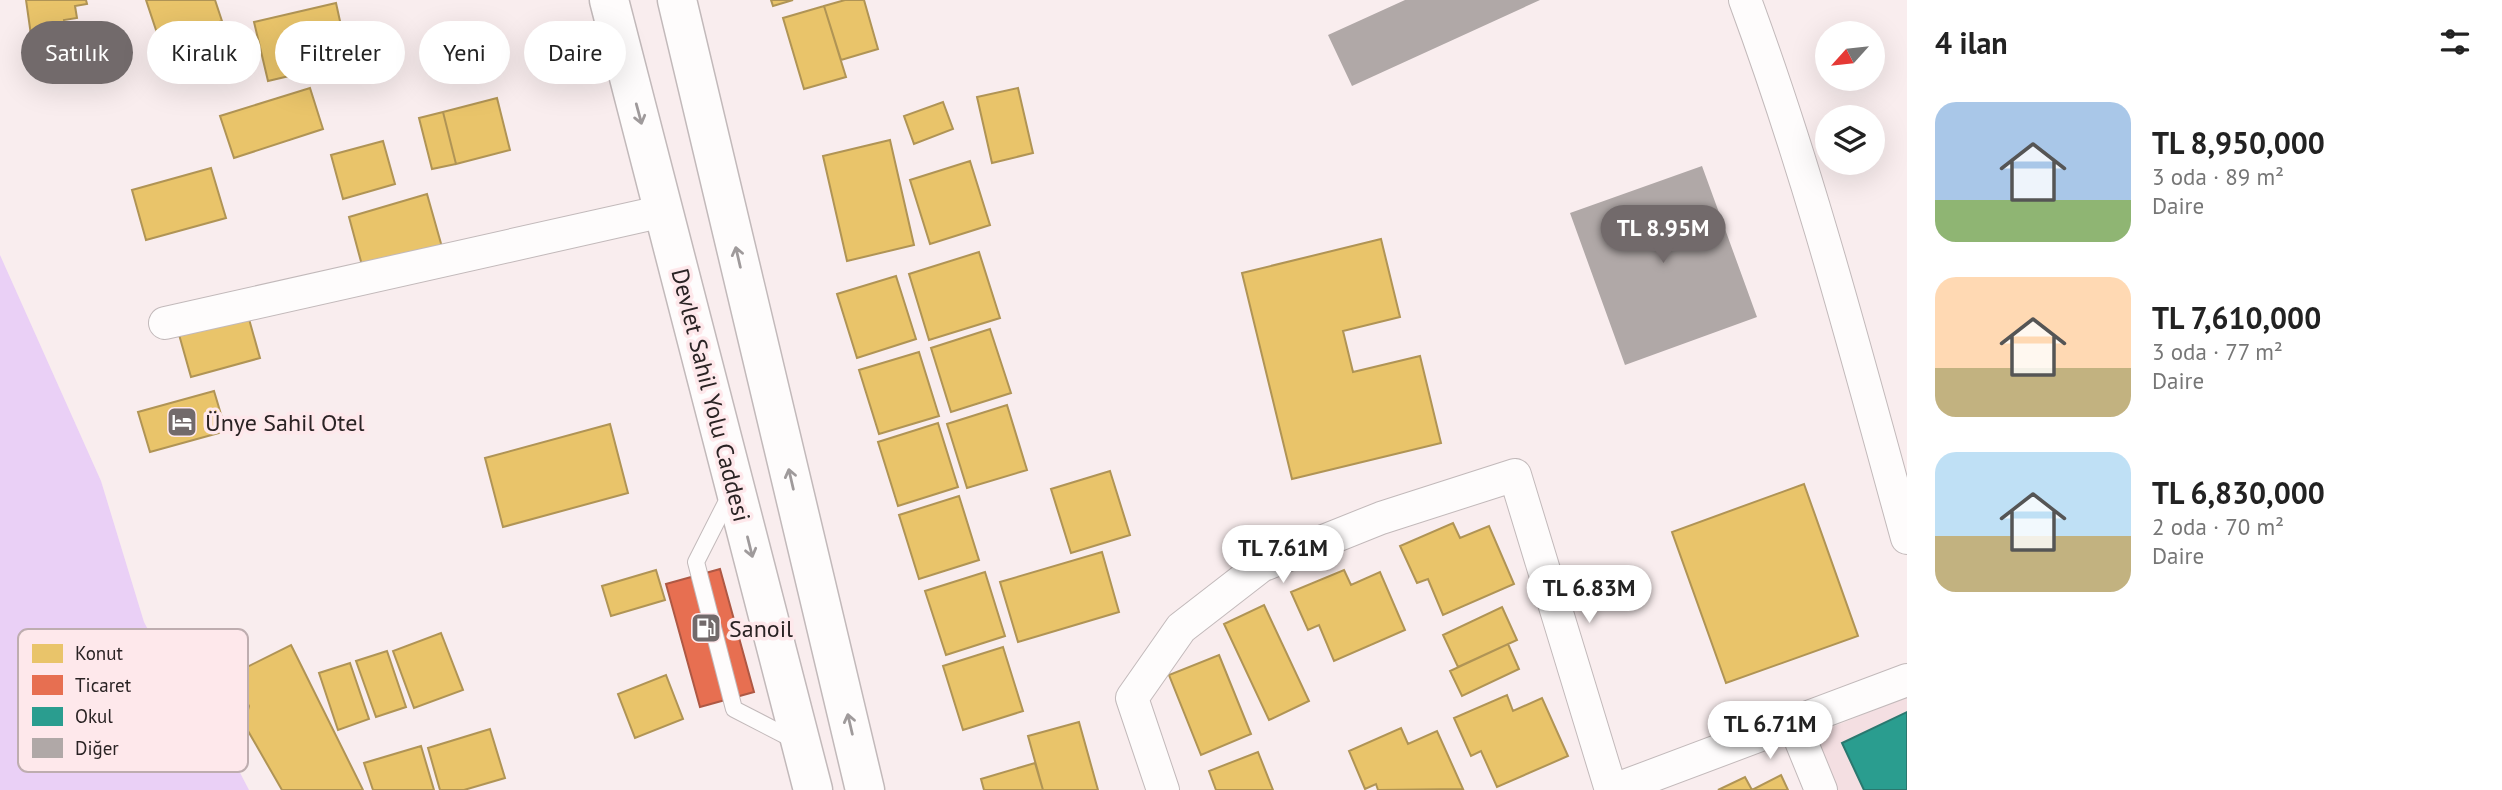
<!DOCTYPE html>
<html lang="tr">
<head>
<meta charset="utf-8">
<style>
	body { margin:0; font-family:"PT Sans",sans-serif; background:#f6f6f6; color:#222; height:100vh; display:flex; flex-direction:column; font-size:26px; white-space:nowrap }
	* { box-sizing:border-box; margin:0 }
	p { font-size:23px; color:#767676 }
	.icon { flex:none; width:38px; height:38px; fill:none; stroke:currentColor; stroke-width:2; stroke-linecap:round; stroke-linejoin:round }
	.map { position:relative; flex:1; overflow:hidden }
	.details { display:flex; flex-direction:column; background:#fff; width:595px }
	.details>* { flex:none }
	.banner { position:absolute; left:21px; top:21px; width:665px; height:63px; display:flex; gap:14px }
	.needle { width:46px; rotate:243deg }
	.controls { position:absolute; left:1815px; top:21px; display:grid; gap:14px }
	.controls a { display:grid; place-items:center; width:70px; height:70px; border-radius:50%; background:#fff; box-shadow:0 7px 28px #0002; font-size:35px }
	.price { position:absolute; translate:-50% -60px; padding:0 16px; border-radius:24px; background:#fff; color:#222; font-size:23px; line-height:46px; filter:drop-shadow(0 2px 4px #0008) }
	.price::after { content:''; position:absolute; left:50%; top:42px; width:21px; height:16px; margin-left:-10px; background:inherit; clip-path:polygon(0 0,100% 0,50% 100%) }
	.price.on { background:#726a6b; color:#fff }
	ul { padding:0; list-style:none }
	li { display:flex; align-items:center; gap:21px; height:175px; padding:0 28px }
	li span { display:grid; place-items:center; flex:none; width:196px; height:140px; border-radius:21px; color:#555 }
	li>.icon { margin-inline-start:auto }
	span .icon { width:84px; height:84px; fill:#fffc; stroke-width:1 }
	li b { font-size:30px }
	h2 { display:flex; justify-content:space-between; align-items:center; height:84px; padding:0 28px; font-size:30px }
	.pill { padding:0 24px; border-radius:32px; background:#fff; box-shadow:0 7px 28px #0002; font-size:24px; line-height:63px }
	.pill.on { background:#726a6b; color:#fff }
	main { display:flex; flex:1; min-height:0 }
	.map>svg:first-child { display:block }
	.built { fill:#f4dfe2 }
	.water { fill:#ead0f6 }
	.homes { fill:#e9c46a; stroke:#b09455; stroke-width:2 }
	.shops { fill:#e76f51; stroke:#ae5844; stroke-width:2 }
	.schools { fill:#2a9d8f; stroke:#2a786f; stroke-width:2 }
	.building { fill:#b0a8a7 }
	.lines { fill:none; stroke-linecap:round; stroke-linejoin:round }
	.lane-casing { stroke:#c2b9ba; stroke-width:18 }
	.street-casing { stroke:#c2b9ba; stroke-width:34 }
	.primary-casing { stroke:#c2b9ba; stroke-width:41 }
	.lane { stroke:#fefcfc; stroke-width:16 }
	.street { stroke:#fefcfc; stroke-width:32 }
	.primary { stroke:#fefcfc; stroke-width:38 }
	.oneway { stroke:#9f9a9b }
	.labels { text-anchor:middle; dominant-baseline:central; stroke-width:7; stroke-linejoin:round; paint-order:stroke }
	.street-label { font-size:24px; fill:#2a2324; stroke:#fee8eb }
	.poi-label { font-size:24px; fill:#2a2324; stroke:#fee8eb; text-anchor:start }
	.key { fill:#fee8eb; stroke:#beadaf; stroke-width:2 }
	.key-label { font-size:19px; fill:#2a2324 }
</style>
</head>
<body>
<main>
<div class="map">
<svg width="1907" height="790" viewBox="0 0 1907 790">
	<rect width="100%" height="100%" fill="#f9edee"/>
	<!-- built -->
	<path class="built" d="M1907,697V790H1836L1812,735Z"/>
	<!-- water -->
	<path class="water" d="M0,255L101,481L144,622L182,695L223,740L249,790H0Z"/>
	<!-- homes -->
	<path class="homes" d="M26,0H86L87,4L75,6L77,18L64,20L65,29L31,35Z
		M146,0H215L222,21L160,42Z
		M771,0H793L773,6Z
		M845,0H864L878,49L841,60L824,6Z
		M336,3L349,62L268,81L254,22Z
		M824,6L846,77L804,89L783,18Z
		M310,88L323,129L234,158L220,116Z
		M1018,88L1033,153L992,163L977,97Z
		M497,98L510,150L456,164L443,112Z
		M943,102L953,129L914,144L904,116Z
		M443,112L456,164L432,169L419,118Z
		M890,140L914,245L847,261L823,156Z
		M383,141L395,184L343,199L331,155Z
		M970,161L990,225L930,244L910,180Z
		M211,168L226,218L146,240L132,190Z
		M427,194L442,247L363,269L349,217Z
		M1381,239L1400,317L1343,331L1353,372L1420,356L1441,443L1292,479L1242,273Z
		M979,252L1000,318L929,340L909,274Z
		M896,276L916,339L857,358L837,294Z
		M247,312L260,358L191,377L178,331Z
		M990,329L1011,393L951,412L931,348Z
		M919,352L939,416L879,434L859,370Z
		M214,391L226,431L150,452L138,412Z
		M1007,405L1027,470L967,488L947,424Z
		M938,423L958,487L898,506L878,442Z
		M610,424L628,493L503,527L485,458Z
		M1110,471L1130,535L1071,553L1051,489Z
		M1804,484L1858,636L1726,683L1672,532Z
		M959,496L979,560L919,579L899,515Z
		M1453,523L1460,538L1489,526L1514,584L1443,615L1428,579L1417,583L1400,546Z
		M1102,552L1119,612L1018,642L1000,582Z
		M656,570L665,600L611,616L602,586Z
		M1344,570L1351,585L1380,572L1405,630L1334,661L1319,625L1308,630L1291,592Z
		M985,572L1005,636L946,655L925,591Z
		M1264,605L1309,701L1269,720L1224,624Z
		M1502,607L1517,640L1458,667L1443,635Z
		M441,633L463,690L414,708L393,651Z
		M1508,644L1519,669L1462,696L1450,671Z
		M291,645L363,790H282L244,724L249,706L233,674Z
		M1003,647L1023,711L963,730L943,666Z
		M387,651L406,707L376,717L356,661Z
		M1219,655L1251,734L1201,755L1169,675Z
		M350,663L369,719L338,730L319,673Z
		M666,675L683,719L635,738L618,694Z
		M1507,695L1513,711L1542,698L1568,756L1497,787L1481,751L1471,756L1454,718Z
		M1079,722L1098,790H1043L1028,736Z
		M1401,728L1408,744L1437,731L1463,789L1378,790L1376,784L1365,789L1349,751Z
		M490,729L505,778L464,790H440L428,748Z
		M421,746L434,790H373L364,763Z
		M1258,752L1273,790H1216L1209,771Z
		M1035,763L1043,790H984L981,779Z
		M1781,775L1788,790H1718L1745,777L1752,790Z"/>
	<!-- shops -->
	<path class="shops" d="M720,569L754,692L700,707L666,584Z"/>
	<!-- schools -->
	<path class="schools" d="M1907,712V790H1864L1842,743Z"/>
	<!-- building -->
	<path class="building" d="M1405,0H1540L1352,86L1328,35Z
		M1702,166L1757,317L1625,365L1570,213Z"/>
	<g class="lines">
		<!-- lane casing -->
		<g class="lane-casing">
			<path id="lane" d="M730,495L696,562L734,709L796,741"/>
		</g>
		<!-- street casing -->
		<g class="street-casing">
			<path id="street" d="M1745,0C1810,176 1857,357 1907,538
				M165,323L664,211
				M1794,724L1821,790
				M1163,790L1132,698L1181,628L1261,566L1381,518L1515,475L1611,790
				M1614,790L1907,680"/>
		</g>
		<!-- primary casing -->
		<g class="primary-casing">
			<path id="primary" d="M609,0L813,790
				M677,0L865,790"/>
		</g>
		<!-- lane -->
		<use href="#lane" class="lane"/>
		<!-- street -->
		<use href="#street" class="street"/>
		<!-- primary -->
		<use href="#primary" class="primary"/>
	</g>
	<!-- one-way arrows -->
	<defs><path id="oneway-shaft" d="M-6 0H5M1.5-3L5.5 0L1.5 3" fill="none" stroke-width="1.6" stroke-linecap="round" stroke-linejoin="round" transform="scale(1.75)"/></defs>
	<g class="oneway">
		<use href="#oneway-shaft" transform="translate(639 114) rotate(75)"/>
		<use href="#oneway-shaft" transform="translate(738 257) rotate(-103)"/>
		<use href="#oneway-shaft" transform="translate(791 479) rotate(-103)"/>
		<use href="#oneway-shaft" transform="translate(750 547) rotate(76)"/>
		<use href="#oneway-shaft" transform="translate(850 724) rotate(-103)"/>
	</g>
	<!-- icons -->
	<defs>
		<g id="hotel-square" transform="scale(1.575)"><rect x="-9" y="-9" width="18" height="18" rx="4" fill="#726a6b" stroke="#fee8eb"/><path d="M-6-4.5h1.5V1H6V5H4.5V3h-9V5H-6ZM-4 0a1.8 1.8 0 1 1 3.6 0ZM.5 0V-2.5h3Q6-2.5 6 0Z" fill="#fff"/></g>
		<g id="fuel-square" transform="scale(1.575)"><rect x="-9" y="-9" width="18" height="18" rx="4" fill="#726a6b" stroke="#fee8eb"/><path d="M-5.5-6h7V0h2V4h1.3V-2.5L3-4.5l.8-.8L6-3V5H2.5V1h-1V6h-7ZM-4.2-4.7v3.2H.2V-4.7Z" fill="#fff"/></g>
	</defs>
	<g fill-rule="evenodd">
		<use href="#hotel-square" x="182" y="422"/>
		<use href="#fuel-square" x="706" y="628"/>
	</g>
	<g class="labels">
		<!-- street labels -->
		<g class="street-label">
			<text transform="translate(711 395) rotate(76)">Devlet Sahil Yolu Caddesi</text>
		</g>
		<!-- poi labels -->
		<g class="poi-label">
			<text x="205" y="422">Ünye Sahil Otel</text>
			<text x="729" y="628">Sanoil</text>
		</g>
	</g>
	<!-- legend -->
	<rect x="18" y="629" width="230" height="143" rx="10" class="key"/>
	<rect x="32" y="644" width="31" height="19" fill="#e9c46a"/>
	<rect x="32" y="675" width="31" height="20" fill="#e76f51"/>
	<rect x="32" y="707" width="31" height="19" fill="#2a9d8f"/>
	<rect x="32" y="738" width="31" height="20" fill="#b0a8a7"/>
	<g class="key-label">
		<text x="75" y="660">Konut</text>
		<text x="75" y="692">Ticaret</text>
		<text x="75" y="723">Okul</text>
		<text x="75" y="755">Diğer</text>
	</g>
</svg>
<div class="controls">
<a><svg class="needle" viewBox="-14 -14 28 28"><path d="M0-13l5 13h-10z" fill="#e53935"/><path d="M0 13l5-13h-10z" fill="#767676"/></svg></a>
<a><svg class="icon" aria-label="layers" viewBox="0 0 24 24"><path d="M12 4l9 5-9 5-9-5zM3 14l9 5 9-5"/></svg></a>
</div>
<b class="price on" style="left:1663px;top:265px">TL 8.95M</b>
<b class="price" style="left:1283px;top:585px">TL 7.61M</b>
<b class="price" style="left:1589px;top:625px">TL 6.83M</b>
<b class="price" style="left:1770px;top:761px">TL 6.71M</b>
<div class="banner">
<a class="pill on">Satılık</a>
<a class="pill">Kiralık</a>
<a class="pill">Filtreler</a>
<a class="pill">Yeni</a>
<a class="pill">Daire</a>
</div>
</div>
<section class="details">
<h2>4 ilan<svg class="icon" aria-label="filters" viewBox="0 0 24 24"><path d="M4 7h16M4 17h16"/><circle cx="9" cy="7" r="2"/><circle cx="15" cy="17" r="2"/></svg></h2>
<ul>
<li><span style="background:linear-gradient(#a9c7e8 70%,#8fb573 0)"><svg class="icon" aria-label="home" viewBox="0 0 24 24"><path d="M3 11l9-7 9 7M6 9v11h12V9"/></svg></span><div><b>TL 8,950,000</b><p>3 oda · 89 m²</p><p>Daire</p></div></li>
<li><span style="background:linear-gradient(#ffd9b3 65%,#c2b280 0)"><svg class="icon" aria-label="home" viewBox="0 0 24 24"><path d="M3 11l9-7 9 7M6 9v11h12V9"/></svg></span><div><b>TL 7,610,000</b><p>3 oda · 77 m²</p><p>Daire</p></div></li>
<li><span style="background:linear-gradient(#bfe0f5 60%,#c2b280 0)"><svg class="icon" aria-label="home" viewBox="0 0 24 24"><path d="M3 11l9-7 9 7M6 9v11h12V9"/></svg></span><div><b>TL 6,830,000</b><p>2 oda · 70 m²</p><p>Daire</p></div></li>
</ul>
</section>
</main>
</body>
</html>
